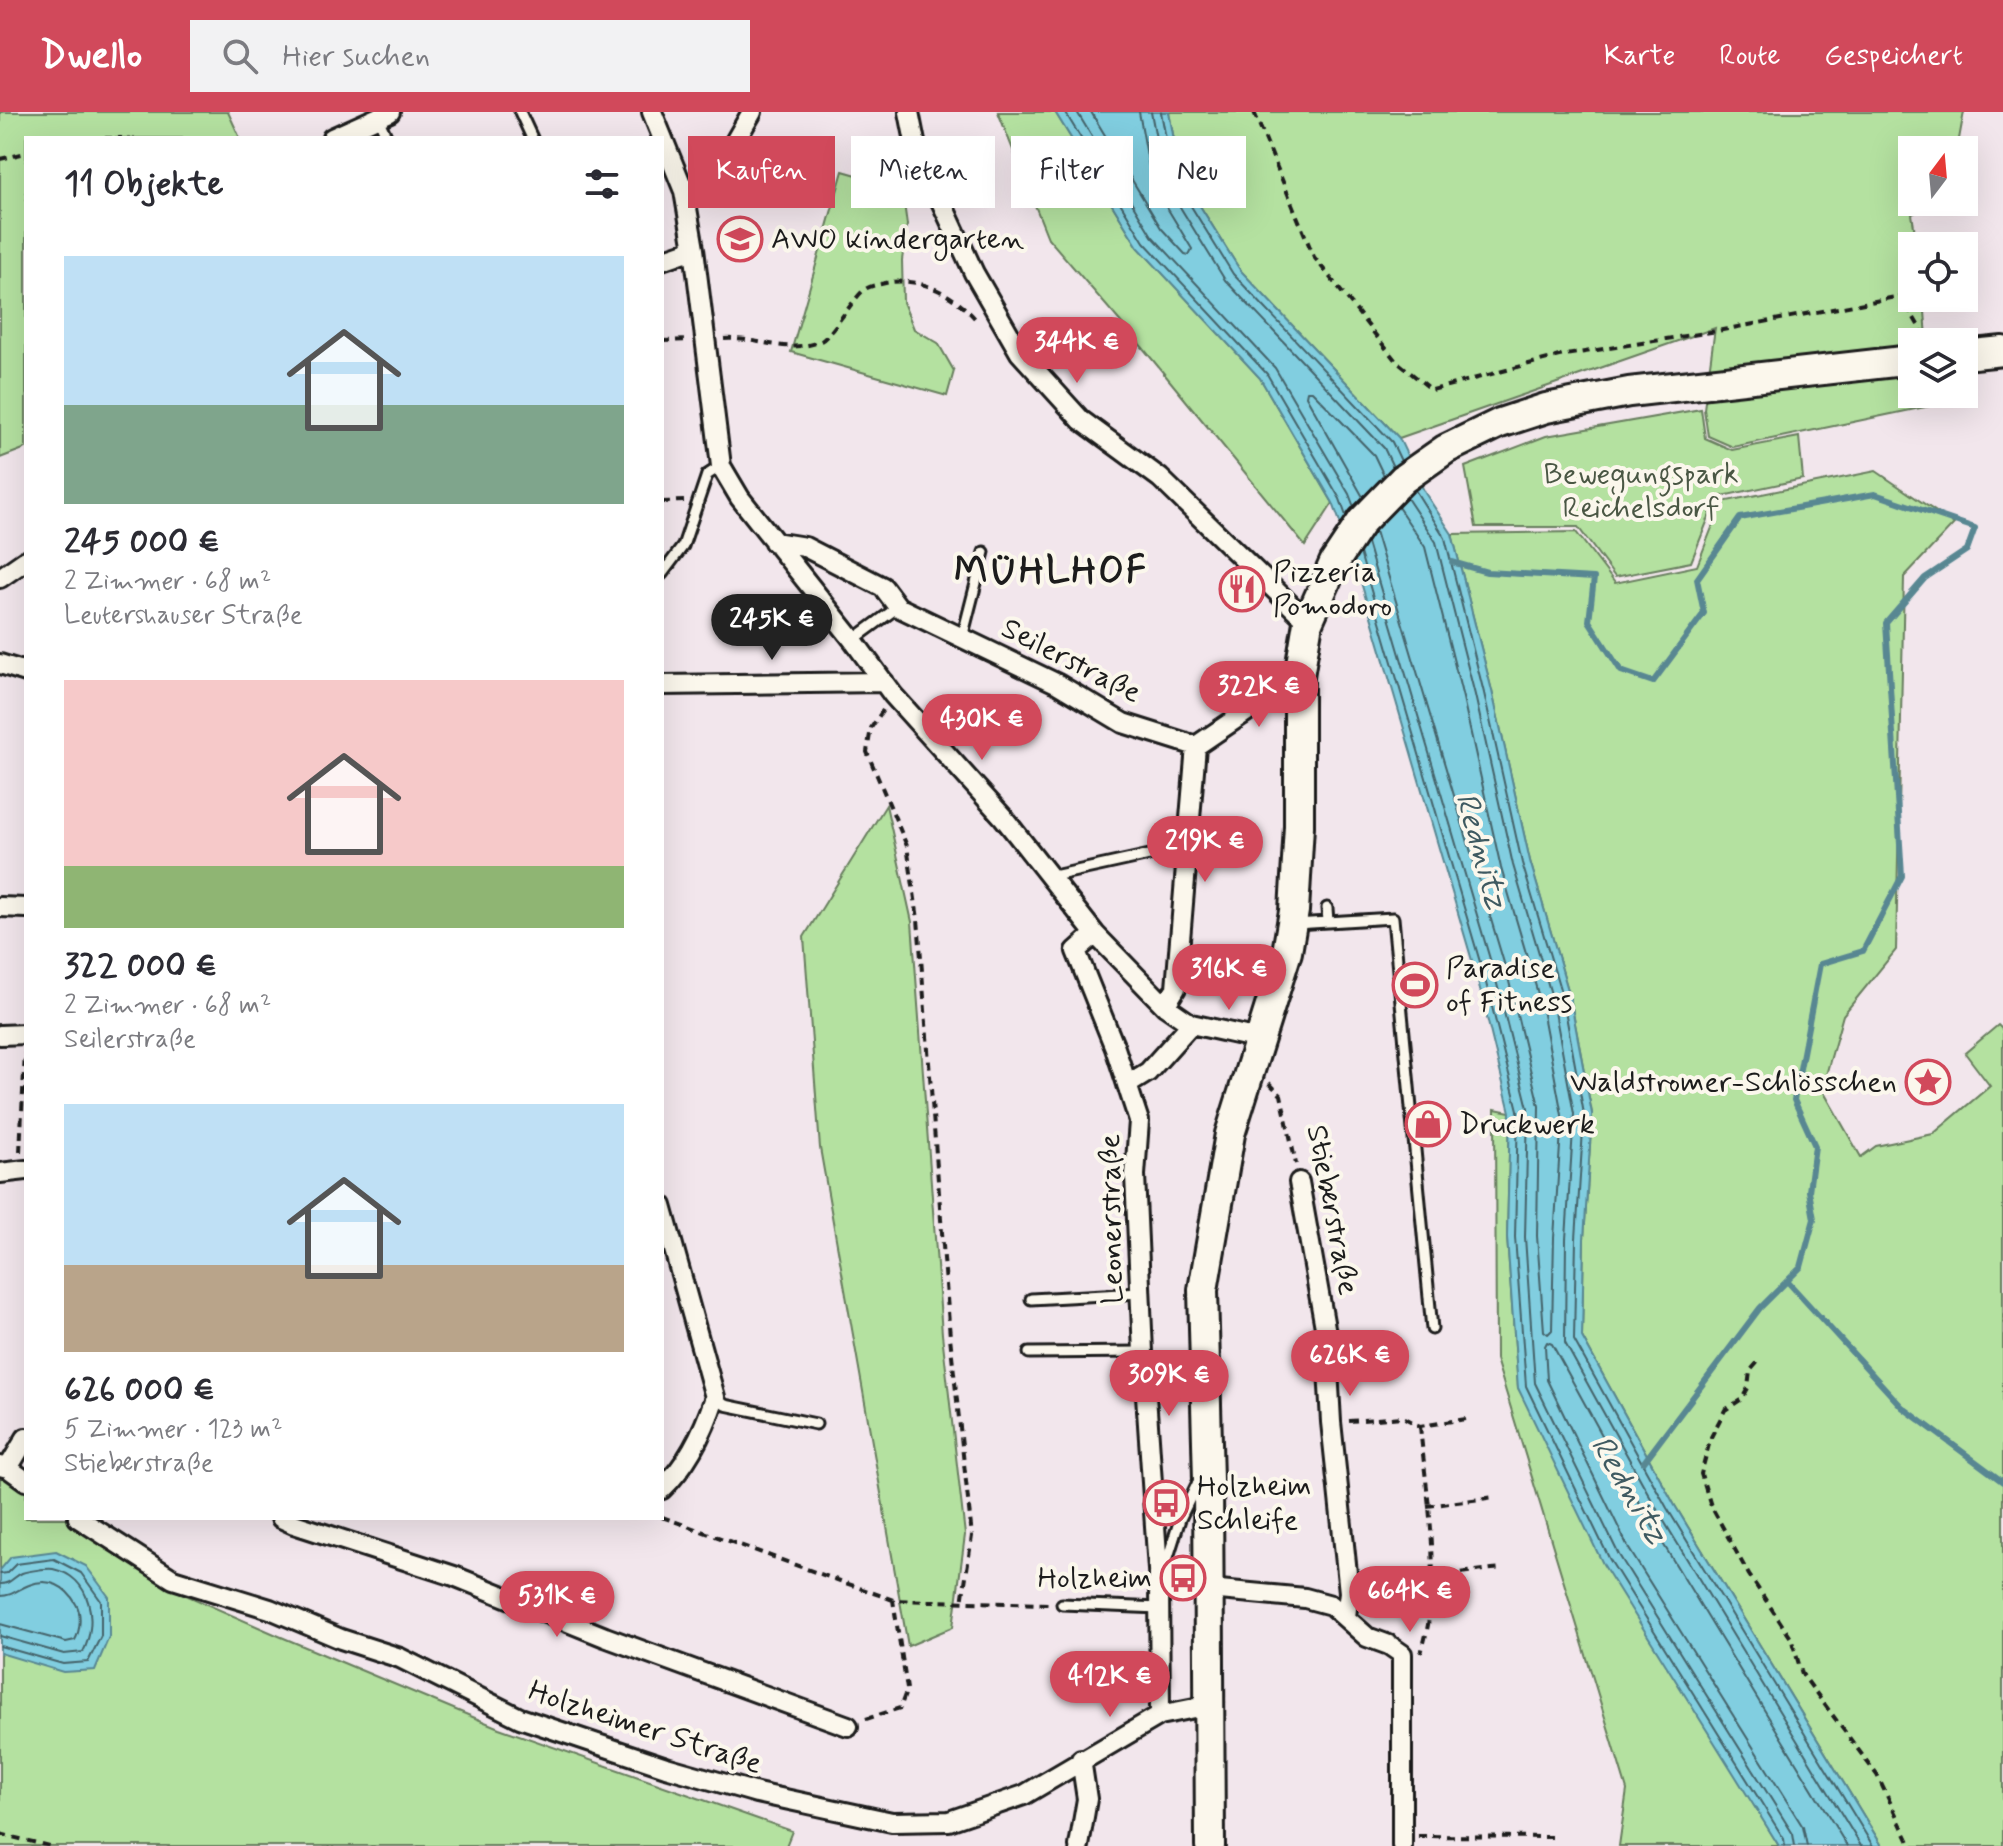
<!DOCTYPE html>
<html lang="de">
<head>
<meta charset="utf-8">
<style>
	body { margin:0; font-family:Mynerve,sans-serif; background:#f2f2f3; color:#2b2b33; height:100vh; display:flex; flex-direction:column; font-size:30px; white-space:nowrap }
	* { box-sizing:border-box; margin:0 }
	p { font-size:26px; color:#7c7c81 }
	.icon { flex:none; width:44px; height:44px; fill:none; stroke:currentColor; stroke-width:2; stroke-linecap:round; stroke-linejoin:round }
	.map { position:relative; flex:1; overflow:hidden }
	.sheet { position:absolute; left:24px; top:24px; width:640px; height:1384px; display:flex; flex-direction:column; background:#fff; border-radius:0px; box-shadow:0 8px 32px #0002 }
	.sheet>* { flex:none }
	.banner { position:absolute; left:688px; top:24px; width:760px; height:72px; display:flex; gap:16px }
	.needle { width:52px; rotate:16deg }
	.fabs { position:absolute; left:1898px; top:24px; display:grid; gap:16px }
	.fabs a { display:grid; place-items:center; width:80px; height:80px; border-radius:0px; background:#fff; box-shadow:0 8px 32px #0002; font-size:40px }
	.price { position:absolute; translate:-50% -68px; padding:0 18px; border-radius:28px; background:#d1495b; color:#fff; font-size:26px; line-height:52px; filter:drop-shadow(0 2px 4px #0008) }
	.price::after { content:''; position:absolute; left:50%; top:48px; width:24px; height:18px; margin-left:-12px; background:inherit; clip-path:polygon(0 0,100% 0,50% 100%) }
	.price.current { background:#222; color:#fff }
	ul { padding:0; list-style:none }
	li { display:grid; align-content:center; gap:16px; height:424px; padding:0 40px }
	li span { display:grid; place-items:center; height:248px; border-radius:0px; color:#555 }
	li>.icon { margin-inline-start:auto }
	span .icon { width:144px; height:144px; fill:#fffc; stroke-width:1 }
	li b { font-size:34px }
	h2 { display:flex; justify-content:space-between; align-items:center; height:96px; padding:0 40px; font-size:34px }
	.chip { padding:0 28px; border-radius:0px; background:#fff; box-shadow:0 8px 32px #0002; font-size:28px; line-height:72px }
	.chip.current { background:#d1495b; color:#fff }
	header { display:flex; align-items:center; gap:48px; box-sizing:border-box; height:112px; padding:0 40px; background:#d1495b; color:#fff }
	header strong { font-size:38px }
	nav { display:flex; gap:44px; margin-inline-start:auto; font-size:28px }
	.search { width:560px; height:72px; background:#f2f2f3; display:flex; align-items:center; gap:20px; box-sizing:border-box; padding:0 28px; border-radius:0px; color:#7c7c81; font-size:30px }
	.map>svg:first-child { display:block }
	.green { fill:#b4e1a0; stroke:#687e5e; stroke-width:2 }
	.water { fill:#81cee0; stroke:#598792; stroke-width:2 }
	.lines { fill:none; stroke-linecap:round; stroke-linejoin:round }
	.shore { stroke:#44636a; stroke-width:2 }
	.stream { stroke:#598792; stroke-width:6 }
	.service-casing { stroke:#1c1c1c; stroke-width:15 }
	.minor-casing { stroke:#1c1c1c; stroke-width:24 }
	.primary-casing { stroke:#1c1c1c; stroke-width:34 }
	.path { stroke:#1c1c1c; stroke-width:4; stroke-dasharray:8 6; stroke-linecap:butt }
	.service { stroke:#fbf7ec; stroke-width:9 }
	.minor { stroke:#fbf7ec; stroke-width:18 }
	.primary { stroke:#fbf7ec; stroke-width:28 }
	.labels { text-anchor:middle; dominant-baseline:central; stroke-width:8; stroke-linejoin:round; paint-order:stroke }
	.poi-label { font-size:30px; fill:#1c1c1c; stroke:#fbf7ec; text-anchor:start }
	.park-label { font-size:30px; fill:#4a5744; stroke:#fbf7ec }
	.street-label { font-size:30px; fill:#1c1c1c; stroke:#fbf7ec }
	.water-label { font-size:32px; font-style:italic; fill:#3f5a61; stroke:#fbf7ec }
	.district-label { font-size:38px; font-weight:bold; letter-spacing:2px; fill:#1c1c1c; stroke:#fbf7ec }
</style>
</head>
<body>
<header>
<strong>Dwello</strong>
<div class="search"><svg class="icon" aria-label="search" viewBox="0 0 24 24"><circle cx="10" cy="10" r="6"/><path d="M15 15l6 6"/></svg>Hier suchen</div>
<nav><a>Karte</a><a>Route</a><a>Gespeichert</a></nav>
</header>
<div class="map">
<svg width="2003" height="1734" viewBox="0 0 2003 1734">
	<rect width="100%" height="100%" fill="#f2e6ec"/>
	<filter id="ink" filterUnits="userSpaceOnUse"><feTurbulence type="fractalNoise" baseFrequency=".0125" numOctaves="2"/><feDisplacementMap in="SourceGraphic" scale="16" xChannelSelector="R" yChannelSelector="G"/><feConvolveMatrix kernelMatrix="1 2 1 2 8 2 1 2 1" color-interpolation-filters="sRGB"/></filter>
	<g filter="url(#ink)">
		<!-- green -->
		<path class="green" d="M0,0H228L240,26H26V336L0,346Z
			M998,0H1055L1138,135L1260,266L1333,391L1305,434L1143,236L1048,126Z
			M1169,0H1964L1957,38H1912V90H1936L1912,102L1917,134H1912V186H1924L1927,226L1933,230H1912V282H1954L1944,291L1733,335L1708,324L1704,297L1715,216L1399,326L1240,158L1180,62Z
			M843,59L902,76L907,113L902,148L903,190L914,217L938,231L954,259L947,284L791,240Z
			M1701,297L1705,326L1732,338L1799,325L1803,367L1717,385L1691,450L1615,465L1578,415H1476L1465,355L1546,324Z
			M1876,359L1954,412L1904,465L1896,838L1843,903L1822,977L1861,1045L1876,1034L1933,1022L1990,974L1965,941L1998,913L2003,918V1734H1882L1674,1392L1582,1225L1584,1127L1592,1001L1570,885L1530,749L1492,579L1452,422L1576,420L1615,471L1697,454L1722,390Z
			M886,693L912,810L942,1222L965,1423L953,1515L908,1534L820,1036L804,825Z
			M1495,997L1510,1000L1507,1125L1518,1276L1727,1648L1779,1734H1619L1627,1678L1496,1247Z
			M0,1353L26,1372V1406H73L172,1477L279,1524L499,1616L792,1719L786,1734H0Z"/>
		<!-- water -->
		<path class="water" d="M1055,0H1169L1180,62L1240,158L1399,326L1425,381L1452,422L1492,579L1530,749L1570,885L1592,1002L1584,1127L1582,1225L1674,1392L1882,1734H1779L1603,1452L1518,1276L1507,1125L1510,1000L1478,869L1358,460L1333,391L1260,266L1138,135Z
			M56,1439L86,1454L109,1485V1525L95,1558L63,1560L0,1541V1458L11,1445Z"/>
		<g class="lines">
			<!-- shore -->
			<path class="shore" d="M1065,0L1144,130L1267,262L1340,387L1346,404
				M1077,0L1152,124L1275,256L1349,382L1354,395
				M1091,0L1161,116L1185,142L1189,143L1192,137L1152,71L1139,0
				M1151,0L1164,69L1225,168L1384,336L1393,355
				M1161,0L1173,65L1233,162L1392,330L1401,349
				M1415,378L1445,426L1484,581L1522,751L1563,887L1584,1002L1576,1127L1574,1228L1667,1396L1873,1734
				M1363,385L1306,284L1307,279H1312L1374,343L1384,364
				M1407,386L1436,430L1475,583L1513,753L1553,889L1574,1002L1566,1127L1565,1231L1659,1401L1861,1734
				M1375,419L1507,861L1539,994L1537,1124L1544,1219L1548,1222L1552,1218L1554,1126L1562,1003L1541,892L1501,756L1463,586L1425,435L1398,395
				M1367,431L1495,864L1528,996L1525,1125L1535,1271L1619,1443L1793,1722L1795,1734
				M1360,441L1485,867L1518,998L1515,1125L1526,1274L1610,1448L1784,1727L1785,1734
				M0,1462L7,1461L16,1452L54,1447L81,1461L101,1489V1524L88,1550L63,1552L0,1534
				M0,1472C11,1472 13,1465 22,1461C28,1459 47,1456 53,1457C92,1465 98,1511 83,1540L64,1542L0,1524
				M0,1484C13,1484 18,1477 29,1473C49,1465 66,1474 76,1492C82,1502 80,1519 75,1528L66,1530L0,1512
				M1807,1734L1803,1715L1629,1437L1547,1268L1545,1234L1547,1230L1552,1232L1648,1407L1847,1734"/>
			<!-- stream -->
			<path class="stream" d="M1452,450L1487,460L1594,466L1589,509L1621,559L1653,570L1704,501L1697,467L1740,406L1875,382L1975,416L1967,438L1925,466L1886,511L1902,764L1863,839L1820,852L1794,988L1815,1034L1809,1079L1814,1107L1801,1155L1760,1196L1644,1350
				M1787,1169L1902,1295L2003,1370"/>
			<!-- service casing -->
			<g class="service-casing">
				<path id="service" d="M520,0L532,26
					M378,6L387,26
					M662,462L683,434L707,363L721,354
					M962,526L984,440
					M853,528L898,495
					M1049,765L1186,735
					M1327,796L1328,810
					M1295,812L1393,806L1432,1217
					M1031,1187L1140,1181
					M1029,1241L1143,1240
					M715,1285L725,1293L816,1312
					M1164,1458L1180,1407L1199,1368
					M1062,1492L1160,1496"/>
			</g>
			<!-- minor casing -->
			<g class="minor-casing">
				<path id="minor" d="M652,0L684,79L694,137L721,354L740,386L853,528L893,583L1003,705L1095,822L1165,894L1191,912L1259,927
					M909,0L916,35L974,161L1020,241L1081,308L1160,366L1308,510
					M332,26L390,0
					M684,79L714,66L752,0
					M662,148L694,137
					M774,430L805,435L883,475L898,495L1058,572L1123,611L1196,634
					M0,466L26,448
					M0,552L26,560
					M662,573L884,570
					M1196,634L1299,564
					M0,795L26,796
					M1095,822L1076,839L1115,936L1139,1009L1135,1063L1143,1240L1159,1472L1160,1603
					M1165,894L1176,876L1196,634
					M0,923L26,922
					M1127,973L1148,960L1191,912
					M0,1061L26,1058
					M1299,1070L1326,1221L1331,1310L1349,1480L1346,1505
					M662,1094L715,1285C704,1319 688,1352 662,1377
					M0,1354L8,1356L26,1369
					M8,1356L26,1326
					M78,1406L173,1467L270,1497L341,1527L400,1546L520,1606L666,1655L757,1681L892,1710L949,1709L1024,1683L1160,1603L1210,1593
					M281,1406L294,1412L454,1464L605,1525L848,1614
					M1209,1477L1305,1486L1331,1493L1367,1525L1389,1533L1402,1542V1734
					M1079,1734L1087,1687L1081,1647"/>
			</g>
			<!-- primary casing -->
			<g class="primary-casing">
				<path id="primary" d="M1964,243L2003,239
					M1210,1734L1208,1368L1203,1178L1230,1022L1287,840L1294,799L1299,714V564L1308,510L1334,451L1362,409L1403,367L1446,337L1500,311L1546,296L1629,280L1912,248"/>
			</g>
			<!-- path -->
			<path class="path" d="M1254,0L1314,145L1396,249L1432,278L1559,244L1717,219L1901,184L1927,228
				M90,26H122
				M0,47L26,41
				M724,227C758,225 789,243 821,229C830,225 852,188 864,178C869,174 876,173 881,172C918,162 955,182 978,210
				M662,229L688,228
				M662,390L684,389
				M883,598L871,616L867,640L907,734L918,807L950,1225L972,1424L962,1491
				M1269,971L1281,983L1296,1052
				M20,1040L25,940
				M1757,1251L1750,1259L1748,1276L1742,1287L1725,1298L1711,1325L1701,1362L1711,1394L1749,1463L1791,1526L1802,1562L1877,1663L1911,1734
				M1349,1309L1403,1305L1420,1314L1466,1307
				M1420,1314C1427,1389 1444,1468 1421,1541
				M1427,1394L1495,1385
				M662,1405L893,1488L1048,1492
				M1434,1464L1501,1456
				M866,1607L900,1596L907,1577L893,1488
				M0,1722L49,1734
				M1418,1724L1552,1725"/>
			<!-- service -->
			<use href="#service" class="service"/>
			<!-- minor -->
			<use href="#minor" class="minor"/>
			<!-- primary -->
			<use href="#primary" class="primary"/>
		</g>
	</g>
	<!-- icons -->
	<defs>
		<g id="school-ring" transform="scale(2.3)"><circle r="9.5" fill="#fbf7ec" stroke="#d1495b" stroke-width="1.5"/><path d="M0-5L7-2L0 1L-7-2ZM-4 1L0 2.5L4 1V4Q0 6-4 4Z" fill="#d1495b"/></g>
		<g id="restaurant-ring" transform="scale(2.3)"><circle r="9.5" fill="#fbf7ec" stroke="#d1495b" stroke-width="1.5"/><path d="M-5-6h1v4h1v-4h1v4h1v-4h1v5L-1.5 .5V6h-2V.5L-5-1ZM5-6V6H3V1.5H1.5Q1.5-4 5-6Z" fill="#d1495b"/></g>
		<g id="stadium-ring" transform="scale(2.3)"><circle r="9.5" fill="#fbf7ec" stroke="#d1495b" stroke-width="1.5"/><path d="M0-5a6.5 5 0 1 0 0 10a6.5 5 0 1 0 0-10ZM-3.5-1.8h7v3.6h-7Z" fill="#d1495b"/></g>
		<g id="sight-ring" transform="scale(2.3)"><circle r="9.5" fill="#fbf7ec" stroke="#d1495b" stroke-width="1.5"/><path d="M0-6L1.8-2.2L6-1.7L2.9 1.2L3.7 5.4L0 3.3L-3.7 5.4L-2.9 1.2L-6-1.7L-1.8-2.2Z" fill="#d1495b"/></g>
		<g id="shop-ring" transform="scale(2.3)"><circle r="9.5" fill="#fbf7ec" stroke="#d1495b" stroke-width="1.5"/><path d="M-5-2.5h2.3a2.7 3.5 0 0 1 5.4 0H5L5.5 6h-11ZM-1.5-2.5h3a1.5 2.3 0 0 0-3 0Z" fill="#d1495b"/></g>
		<g id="bus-ring" transform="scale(2.3)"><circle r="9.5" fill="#fbf7ec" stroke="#d1495b" stroke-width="1.5"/><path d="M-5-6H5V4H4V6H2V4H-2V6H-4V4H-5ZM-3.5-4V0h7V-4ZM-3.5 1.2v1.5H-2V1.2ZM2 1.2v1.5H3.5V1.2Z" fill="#d1495b"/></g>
	</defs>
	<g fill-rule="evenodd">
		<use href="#school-ring" x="740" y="127"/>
		<use href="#restaurant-ring" x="1242" y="477"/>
		<use href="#stadium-ring" x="1415" y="873"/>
		<use href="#sight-ring" x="1928" y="970"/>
		<use href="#shop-ring" x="1428" y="1012"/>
		<use href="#bus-ring" x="1166" y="1391"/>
		<use href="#bus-ring" x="1183" y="1466"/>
	</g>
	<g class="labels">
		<!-- poi labels -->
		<g class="poi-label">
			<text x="771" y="127">AWO kindergarten</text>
			<text x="1273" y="460">Pizzeria<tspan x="1273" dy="34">Pomodoro</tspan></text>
			<text x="1446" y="856">Paradise<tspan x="1446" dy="34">of Fitness</tspan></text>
			<text x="1897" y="970" text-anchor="end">Waldstromer-Schlösschen</text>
			<text x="1459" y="1012">Druckwerk</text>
			<text x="1197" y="1374">Holzheim<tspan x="1197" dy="34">Schleife</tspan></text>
			<text x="1152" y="1466" text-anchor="end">Holzheim</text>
		</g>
		<!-- park labels -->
		<g class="park-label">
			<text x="1641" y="362">Bewegungspark<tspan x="1641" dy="34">Reichelsdorf</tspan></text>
		</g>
		<!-- street labels -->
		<g class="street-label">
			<text transform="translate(1071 549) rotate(27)">Seilerstraße</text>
			<text transform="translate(1332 1098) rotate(79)">Stieberstraße</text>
			<text transform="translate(1112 1107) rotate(-91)">Leonerstraße</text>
			<text transform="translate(645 1616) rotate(18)">Holzheimer Straße</text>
		</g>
		<!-- water labels -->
		<g class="water-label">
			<text transform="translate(1481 739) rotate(74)">Rednitz</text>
			<text transform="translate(1629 1378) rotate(59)">Rednitz</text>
		</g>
		<!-- district labels -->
		<g class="district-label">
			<text x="1051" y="459">MÜHLHOF</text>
		</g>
	</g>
</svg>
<div class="fabs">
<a><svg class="needle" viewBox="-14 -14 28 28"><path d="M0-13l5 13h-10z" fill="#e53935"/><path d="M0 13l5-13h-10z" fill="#7c7c81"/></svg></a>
<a><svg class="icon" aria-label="locate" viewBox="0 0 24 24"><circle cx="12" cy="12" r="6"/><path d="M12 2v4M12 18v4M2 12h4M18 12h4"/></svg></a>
<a><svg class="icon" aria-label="layers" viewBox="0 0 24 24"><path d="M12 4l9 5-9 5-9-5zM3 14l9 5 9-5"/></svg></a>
</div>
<b class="price" style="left:1077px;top:273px">344K €</b>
<b class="price current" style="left:772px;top:550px">245K €</b>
<b class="price" style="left:1259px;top:617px">322K €</b>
<b class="price" style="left:982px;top:650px">430K €</b>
<b class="price" style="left:1205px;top:772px">219K €</b>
<b class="price" style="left:1229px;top:900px">316K €</b>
<b class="price" style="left:1350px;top:1286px">626K €</b>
<b class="price" style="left:1169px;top:1306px">309K €</b>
<b class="price" style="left:1410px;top:1522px">664K €</b>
<b class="price" style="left:557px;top:1527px">531K €</b>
<b class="price" style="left:1110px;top:1607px">412K €</b>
<div class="banner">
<a class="chip current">Kaufen</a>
<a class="chip">Mieten</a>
<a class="chip">Filter</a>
<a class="chip">Neu</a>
</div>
<section class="sheet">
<h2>11 Objekte<svg class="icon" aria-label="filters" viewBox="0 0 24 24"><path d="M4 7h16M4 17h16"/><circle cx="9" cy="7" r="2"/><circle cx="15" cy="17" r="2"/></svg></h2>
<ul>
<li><span style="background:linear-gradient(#bfe0f5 60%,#7fa58c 0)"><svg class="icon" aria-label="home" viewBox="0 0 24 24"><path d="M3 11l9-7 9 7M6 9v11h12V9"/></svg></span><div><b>245 000 €</b><p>2 Zimmer · 68 m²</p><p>Leutershauser Straße</p></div></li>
<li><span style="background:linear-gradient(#f6c9c9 75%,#8fb573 0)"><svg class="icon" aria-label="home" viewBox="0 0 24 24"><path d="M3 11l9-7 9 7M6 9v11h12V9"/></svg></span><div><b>322 000 €</b><p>2 Zimmer · 68 m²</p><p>Seilerstraße</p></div></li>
<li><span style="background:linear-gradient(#bfe0f5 65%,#b9a48a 0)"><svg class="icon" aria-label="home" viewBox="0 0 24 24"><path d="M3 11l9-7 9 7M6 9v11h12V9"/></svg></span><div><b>626 000 €</b><p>5 Zimmer · 123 m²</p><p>Stieberstraße</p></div></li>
</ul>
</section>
</div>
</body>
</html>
